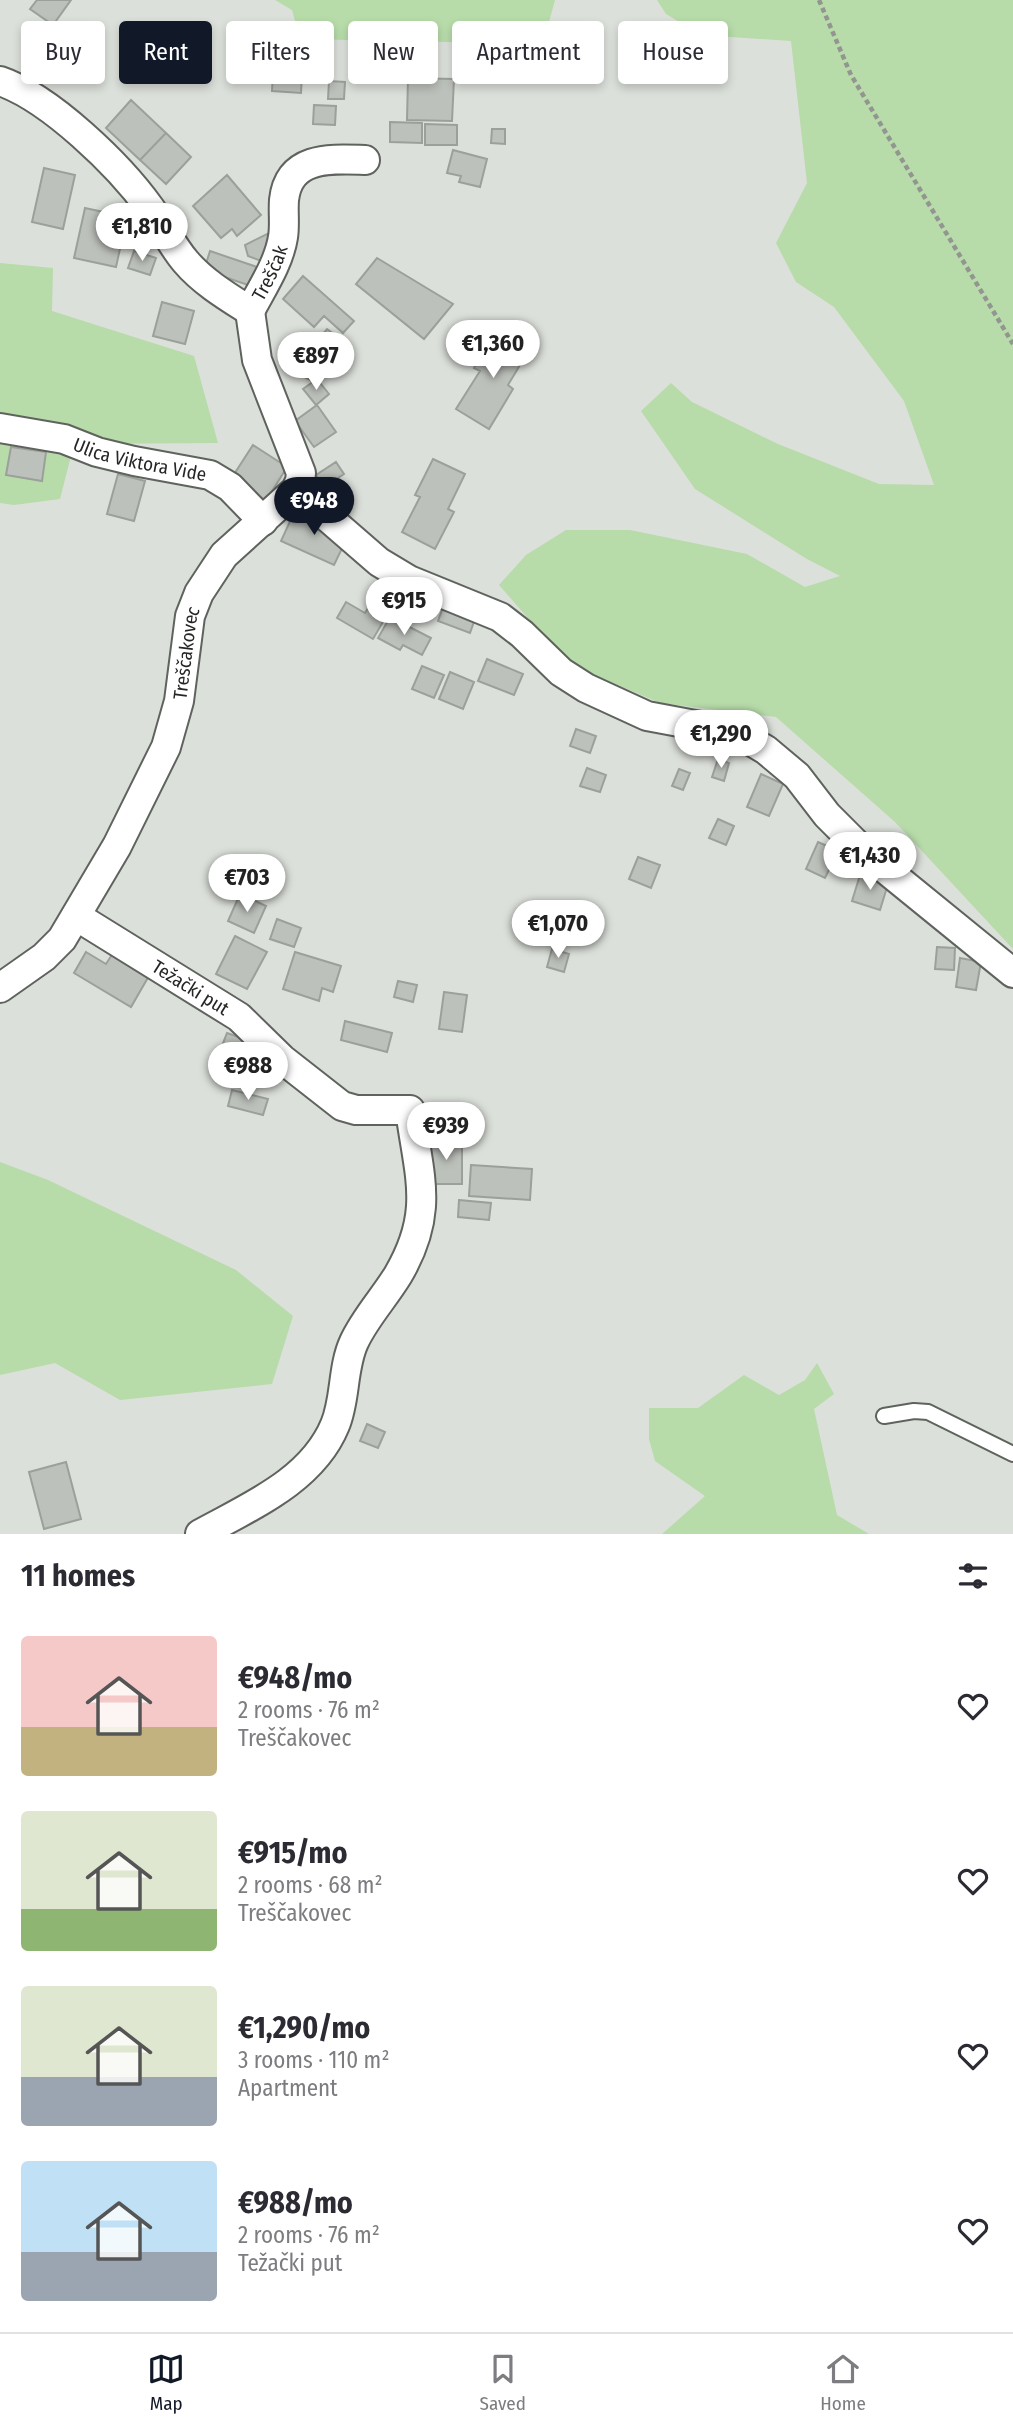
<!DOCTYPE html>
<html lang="en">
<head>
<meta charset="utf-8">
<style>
	body { margin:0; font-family:"Fira Sans Condensed",sans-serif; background:#f2f2f3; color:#2b2b33; height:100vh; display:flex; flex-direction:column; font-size:26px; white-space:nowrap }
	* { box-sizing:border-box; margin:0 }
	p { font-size:23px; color:#7c7c81 }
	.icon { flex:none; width:38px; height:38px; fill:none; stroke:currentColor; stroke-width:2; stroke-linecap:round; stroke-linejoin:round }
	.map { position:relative; height:1534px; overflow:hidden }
	.panel { display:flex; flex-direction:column; background:#fff; flex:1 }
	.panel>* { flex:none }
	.banner { position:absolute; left:21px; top:21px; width:971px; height:63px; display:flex; gap:14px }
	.price { position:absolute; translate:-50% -60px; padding:0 16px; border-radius:24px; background:#fff; color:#222; font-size:23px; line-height:46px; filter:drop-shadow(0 2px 4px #0008) }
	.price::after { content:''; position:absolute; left:50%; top:42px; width:21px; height:16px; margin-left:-10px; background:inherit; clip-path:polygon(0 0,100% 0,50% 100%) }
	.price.active { background:#111827; color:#fff }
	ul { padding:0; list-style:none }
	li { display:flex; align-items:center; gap:21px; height:175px; padding:0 21px }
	li span { display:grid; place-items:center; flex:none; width:196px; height:140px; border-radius:7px; color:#555 }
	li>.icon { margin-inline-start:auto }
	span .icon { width:84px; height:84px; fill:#fffc; stroke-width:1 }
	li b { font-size:30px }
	h2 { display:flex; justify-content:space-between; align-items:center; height:84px; padding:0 21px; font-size:30px }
	.chip { padding:0 24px; border-radius:7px; background:#fff; box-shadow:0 4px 10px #0003; font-size:24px; line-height:63px }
	.chip.active { background:#111827; color:#fff }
	.tab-bar { display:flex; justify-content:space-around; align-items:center; height:98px; border-top:2px solid #e1e1e2; background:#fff; font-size:19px; color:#7c7c81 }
	.tab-bar a { display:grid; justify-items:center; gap:4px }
	.tab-bar .active { color:#111827 }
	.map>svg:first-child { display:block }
	.green { fill:#b7dba9 }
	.building { fill:#bdc1bb; stroke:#9ba09a; stroke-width:2 }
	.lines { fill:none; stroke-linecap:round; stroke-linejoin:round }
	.lane-casing { stroke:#5f635e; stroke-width:18 }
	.street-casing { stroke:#5f635e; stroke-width:32 }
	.path { stroke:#939591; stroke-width:4.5; stroke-dasharray:5 3.5; stroke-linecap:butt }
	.lane { stroke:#fff; stroke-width:14 }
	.street { stroke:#fff; stroke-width:28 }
	.labels { text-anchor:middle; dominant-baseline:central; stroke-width:5; stroke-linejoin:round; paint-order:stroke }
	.street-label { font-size:19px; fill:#262725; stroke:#fff }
</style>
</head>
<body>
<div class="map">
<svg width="1013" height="1534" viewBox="0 0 1013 1534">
	<rect width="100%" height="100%" fill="#dce0da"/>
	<!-- green -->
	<path class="green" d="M275,0H555L543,44L300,39L292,10Z
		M657,0H1013V949L895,822L776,717L660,703L567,663L499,585L526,555L566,530H630L747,554L805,587L840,576L807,559L695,489L641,411L671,383L692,402L778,444L879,484L934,485L904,401L834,307L796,282L776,243L807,183L791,41L701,35L666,14Z
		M0,263L53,268L52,311L194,356L218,443L74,444L60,499L14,505L0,503Z
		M0,1162L48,1180L236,1270L293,1316L272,1384L120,1400L55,1363L0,1375Z
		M817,1363L834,1394L814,1409L837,1515L869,1534H662L705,1496L655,1461L649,1439V1408H698L744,1375L779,1395L805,1380Z"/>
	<!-- building -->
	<path class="building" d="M37,0H71L53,25L30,9Z
		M43,40L79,57L69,78L33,60Z
		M273,71L302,73L301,93L272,91Z
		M408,78L454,79L452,121L407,120Z
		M329,81L345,82L344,99H328Z
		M131,100L166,133L140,160L106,128Z
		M314,105L336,106L335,125L313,124Z
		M390,122L422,123V143L390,142Z
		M425,124L457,125V145H425Z
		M492,129H505V144L491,143Z
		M166,133L191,157L166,184L140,160Z
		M453,150L487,159L480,187L459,182L461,176L447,173Z
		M44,168L75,175L63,229L32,222Z
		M227,175L261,215L237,236L232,229L221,238L193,206Z
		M85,208L127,217L116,267L74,258Z
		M269,233L274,243L264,262L248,256L245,245Z
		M134,251L156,258L150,275L128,268Z
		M210,251L257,267L251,286L204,270Z
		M377,258L453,304L424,339L356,284Z
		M303,276L354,321L343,333L324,316L314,327L283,299Z
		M162,302L194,311L185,344L153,336Z
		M327,329L350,346L339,361L315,343Z
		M496,331L529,350L508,385L513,389L489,429L456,409L480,371L474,368Z
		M310,351L325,360L312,381L297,373Z
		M317,379L329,394L316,405L303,389Z
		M317,405L336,432L314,447L295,421Z
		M253,445L287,467L266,501L231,479Z
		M11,447L46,452L42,481L6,475Z
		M433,459L465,474L448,509L454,512L435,549L402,532L420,497L415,495Z
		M336,462L344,474L324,487L316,475Z
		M118,474L145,481L134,521L107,514Z
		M297,506L347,538L334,565L281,541Z
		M374,598L391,608L373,639L337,618L346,602L365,613Z
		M445,602L477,613L470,633L438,621Z
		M390,617L431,638L422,655L403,645L400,650L378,638Z
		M487,659L523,674L514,695L478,681Z
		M422,666L444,675L434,698L412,689Z
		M450,672L474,682L463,709L439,699Z
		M576,729L596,736L590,753L570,746Z
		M718,759L729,763L724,781L712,777Z
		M587,768L606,775L600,792L580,786Z
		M679,769L690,773L683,790L672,786Z
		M761,774L783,784L769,816L747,807Z
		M718,819L734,826L726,845L709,838Z
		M818,842L838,851L825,878L806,869Z
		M638,857L660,865L651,888L629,879Z
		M860,875L888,884L880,910L852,901Z
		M240,894L266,906L254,933L228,921Z
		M277,919L301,928L294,947L270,939Z
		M235,936L267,952L247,989L216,974Z
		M937,947L955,948L954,970L935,969Z
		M552,949L569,954L564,972L547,967Z
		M86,952L106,964L113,953L150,974L131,1007L74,973Z
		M295,952L341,966L333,992L322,988L319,1001L283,989Z
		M960,958L981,962L976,990L956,987Z
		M398,981L417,985L413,1002L394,997Z
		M444,992L467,995L462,1032L439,1029Z
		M345,1021L392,1033L387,1052L341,1040Z
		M227,1033L267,1047L260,1065L220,1051Z
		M232,1090L268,1099L263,1115L228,1106Z
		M431,1140H462V1184H431Z
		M471,1165L532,1169L530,1200L469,1196Z
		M459,1200L491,1203L489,1220L458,1217Z
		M367,1424L385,1432L378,1448L360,1441Z
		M66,1462L81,1519L44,1529L29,1472Z"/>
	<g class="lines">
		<!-- lane casing -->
		<g class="lane-casing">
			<path id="lane" d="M884,1416L914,1411L928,1412L1013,1454"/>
		</g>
		<!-- street casing -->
		<g class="street-casing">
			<g id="street">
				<path id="s1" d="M0,81C50,98 119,165 150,208C163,226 172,246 186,262C203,282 228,297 250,311C262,288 279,263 283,237C285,225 283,212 284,200C289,155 332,159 365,160"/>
				<path id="s2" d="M0,428L64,439L97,452L134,461L210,475L230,487L263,521"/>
				<path d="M296,490L379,562L409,580L500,617L522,634L561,672L586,688L647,716L727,731L746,738L766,750L797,776L827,815L863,851L1013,973"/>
				<path id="s3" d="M76,916L239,1017L282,1059L342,1106L356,1110H410C419,1177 435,1212 398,1275C384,1298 365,1318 354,1342C342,1368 346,1399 335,1425C312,1481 249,1507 200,1534"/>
				<path id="s4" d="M0,988L44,957L62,939L117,846L166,747L179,701L190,616L199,593L224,555L296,490L300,481L301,473L257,360L250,311"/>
			</g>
		</g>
		<!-- path -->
		<path class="path" d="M819,0L851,75L1013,344"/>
		<!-- lane -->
		<use href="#lane" class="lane"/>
		<!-- street -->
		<use href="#street" class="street"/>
	</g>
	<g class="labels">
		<!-- street labels -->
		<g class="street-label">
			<text stroke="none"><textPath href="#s1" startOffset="388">Treščak</textPath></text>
			<text stroke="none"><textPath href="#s2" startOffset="144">Ulica Viktora Vide</textPath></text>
			<text stroke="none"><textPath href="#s4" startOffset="394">Treščakovec</textPath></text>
			<text stroke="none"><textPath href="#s3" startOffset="135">Težački put</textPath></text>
		</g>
	</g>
</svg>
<b class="price" style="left:142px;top:263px">€1,810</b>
<b class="price" style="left:493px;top:380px">€1,360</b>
<b class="price" style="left:316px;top:392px">€897</b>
<b class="price active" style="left:314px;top:537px">€948</b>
<b class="price" style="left:404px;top:637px">€915</b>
<b class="price" style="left:721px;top:770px">€1,290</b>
<b class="price" style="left:870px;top:892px">€1,430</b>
<b class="price" style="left:247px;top:914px">€703</b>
<b class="price" style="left:558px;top:960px">€1,070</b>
<b class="price" style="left:248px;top:1102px">€988</b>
<b class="price" style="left:446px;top:1162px">€939</b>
<div class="banner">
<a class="chip">Buy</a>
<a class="chip active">Rent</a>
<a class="chip">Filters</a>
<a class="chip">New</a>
<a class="chip">Apartment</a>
<a class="chip">House</a>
</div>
</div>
<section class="panel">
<h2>11 homes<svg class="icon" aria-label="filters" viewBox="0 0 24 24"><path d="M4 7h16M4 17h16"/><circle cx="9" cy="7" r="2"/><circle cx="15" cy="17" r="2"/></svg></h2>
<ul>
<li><span style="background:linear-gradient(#f6c9c9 65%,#c2b280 0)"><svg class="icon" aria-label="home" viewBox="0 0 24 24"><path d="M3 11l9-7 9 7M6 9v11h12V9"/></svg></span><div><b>€948/mo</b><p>2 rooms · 76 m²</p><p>Treščakovec</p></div><svg class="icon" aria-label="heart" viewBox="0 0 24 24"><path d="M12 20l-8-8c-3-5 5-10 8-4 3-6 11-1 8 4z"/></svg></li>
<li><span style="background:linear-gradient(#dfe7d0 70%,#8fb573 0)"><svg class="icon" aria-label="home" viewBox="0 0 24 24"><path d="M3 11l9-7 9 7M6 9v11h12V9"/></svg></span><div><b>€915/mo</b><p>2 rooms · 68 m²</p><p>Treščakovec</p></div><svg class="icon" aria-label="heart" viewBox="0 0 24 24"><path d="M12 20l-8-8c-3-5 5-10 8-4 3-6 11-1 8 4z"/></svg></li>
<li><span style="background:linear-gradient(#dfe7d0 65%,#9aa5b1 0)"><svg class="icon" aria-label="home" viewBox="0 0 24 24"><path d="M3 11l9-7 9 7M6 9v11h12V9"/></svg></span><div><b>€1,290/mo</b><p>3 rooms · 110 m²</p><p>Apartment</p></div><svg class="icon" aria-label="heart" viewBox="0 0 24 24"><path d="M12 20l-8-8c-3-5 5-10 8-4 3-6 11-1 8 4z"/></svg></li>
<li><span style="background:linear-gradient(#bfe0f5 65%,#9aa5b1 0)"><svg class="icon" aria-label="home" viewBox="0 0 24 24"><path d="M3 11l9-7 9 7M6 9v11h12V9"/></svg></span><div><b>€988/mo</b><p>2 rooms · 76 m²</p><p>Težački put</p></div><svg class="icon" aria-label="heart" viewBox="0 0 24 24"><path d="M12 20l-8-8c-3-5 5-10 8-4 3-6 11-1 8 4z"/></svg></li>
</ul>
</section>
<nav class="tab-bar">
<a class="active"><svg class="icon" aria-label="map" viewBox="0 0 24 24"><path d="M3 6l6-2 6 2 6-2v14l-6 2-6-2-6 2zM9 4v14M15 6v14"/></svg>Map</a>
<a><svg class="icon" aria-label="saved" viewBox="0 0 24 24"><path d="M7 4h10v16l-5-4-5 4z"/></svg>Saved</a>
<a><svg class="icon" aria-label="home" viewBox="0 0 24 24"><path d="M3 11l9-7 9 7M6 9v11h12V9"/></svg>Home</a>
</nav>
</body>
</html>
